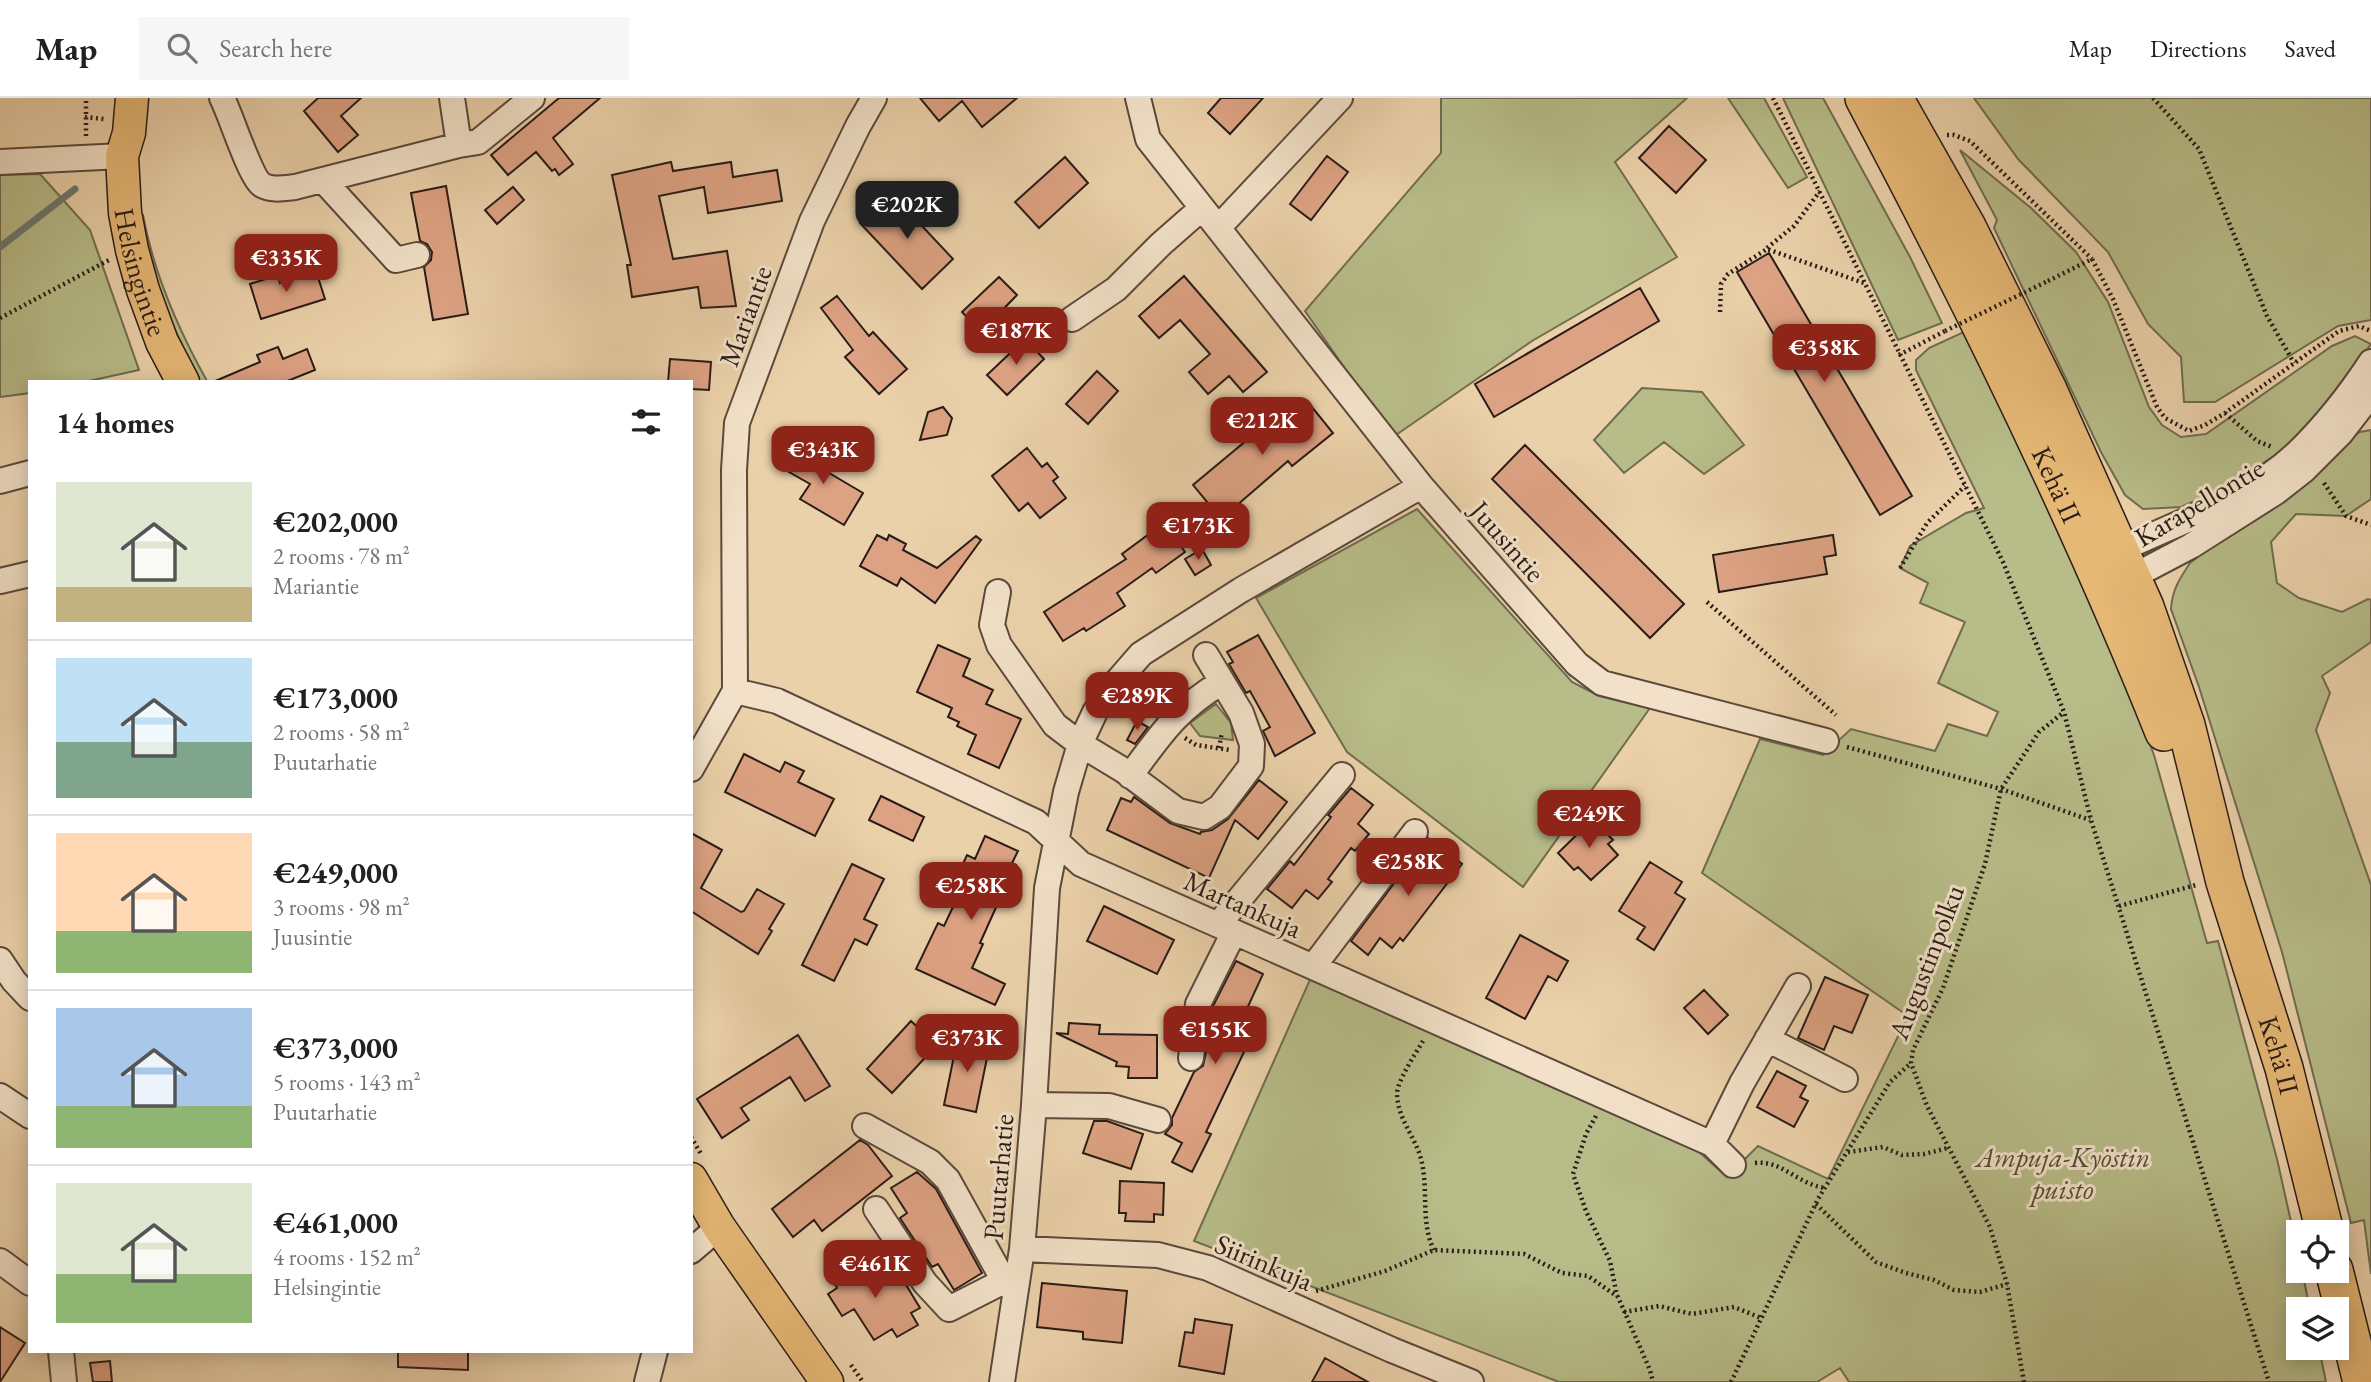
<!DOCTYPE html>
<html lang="en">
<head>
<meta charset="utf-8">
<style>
	body { margin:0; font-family:"EB Garamond",serif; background:#f6f6f6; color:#202124; height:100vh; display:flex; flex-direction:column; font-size:26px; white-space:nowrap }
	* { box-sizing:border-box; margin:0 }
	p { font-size:23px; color:#757577 }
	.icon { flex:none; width:38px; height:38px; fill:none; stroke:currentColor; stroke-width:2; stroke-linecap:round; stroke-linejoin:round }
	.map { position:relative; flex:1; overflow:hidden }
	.side { position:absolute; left:28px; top:282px; width:665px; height:973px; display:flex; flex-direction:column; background:#fff; border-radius:0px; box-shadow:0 4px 18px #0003 }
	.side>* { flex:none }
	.buttons { position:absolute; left:2286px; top:1122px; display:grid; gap:14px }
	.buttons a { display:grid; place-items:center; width:63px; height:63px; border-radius:0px; background:#fff; box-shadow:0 4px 18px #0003; font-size:35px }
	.price { position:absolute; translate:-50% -60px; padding:0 16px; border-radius:14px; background:#8f2418; color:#fff; font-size:23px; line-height:46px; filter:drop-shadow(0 2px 4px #0008) }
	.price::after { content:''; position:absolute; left:50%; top:42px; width:21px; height:16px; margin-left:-10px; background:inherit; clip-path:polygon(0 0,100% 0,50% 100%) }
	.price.current { background:#222; color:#fff }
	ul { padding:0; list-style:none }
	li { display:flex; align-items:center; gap:21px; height:175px; padding:0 28px }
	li+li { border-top:2px solid #e0e0e0 }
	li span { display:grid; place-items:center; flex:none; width:196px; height:140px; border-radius:0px; color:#555 }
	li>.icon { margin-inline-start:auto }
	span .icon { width:84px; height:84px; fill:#fffc; stroke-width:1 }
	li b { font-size:30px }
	h2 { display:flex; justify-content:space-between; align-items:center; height:84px; padding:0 28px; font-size:30px }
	header { display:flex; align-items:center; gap:42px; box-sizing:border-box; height:98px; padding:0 35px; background:#fff; border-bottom:2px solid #e0e0e0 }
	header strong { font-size:33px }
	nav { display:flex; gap:38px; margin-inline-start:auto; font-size:24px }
	.search { width:490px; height:63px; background:#f6f6f6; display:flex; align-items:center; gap:18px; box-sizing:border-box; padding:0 24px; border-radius:0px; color:#757577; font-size:26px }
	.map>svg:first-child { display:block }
	.green { fill:#b7bc88; stroke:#706c50; stroke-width:2 }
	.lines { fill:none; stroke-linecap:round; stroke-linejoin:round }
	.stream { stroke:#6c7872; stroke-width:7 }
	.building { fill:#dda283; stroke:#291c17; stroke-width:2 }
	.minor-casing { stroke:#5a493c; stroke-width:28 }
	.major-casing { stroke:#291c17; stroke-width:35 }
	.highway-casing { stroke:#291c17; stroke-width:40 }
	.path { stroke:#291c17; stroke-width:4.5; stroke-dasharray:2 3.5; stroke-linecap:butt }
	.minor { stroke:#f2e1c8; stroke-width:24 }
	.major { stroke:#e6b875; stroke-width:32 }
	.highway { stroke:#e6b875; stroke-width:37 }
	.path-bridge { stroke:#291c17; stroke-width:4.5; stroke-dasharray:2 3.5; stroke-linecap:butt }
	.labels { text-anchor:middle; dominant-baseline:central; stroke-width:6; stroke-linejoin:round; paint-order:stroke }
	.street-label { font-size:28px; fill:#291c17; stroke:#f2e1c8 }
	.park-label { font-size:28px; font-style:italic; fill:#544c39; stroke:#f2e1c8 }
</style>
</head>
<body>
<header>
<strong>Map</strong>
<div class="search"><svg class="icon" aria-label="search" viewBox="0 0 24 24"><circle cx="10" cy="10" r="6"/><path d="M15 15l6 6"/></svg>Search here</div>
<nav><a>Map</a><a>Directions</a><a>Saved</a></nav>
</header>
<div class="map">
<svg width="2371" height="1284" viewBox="0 0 2371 1284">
	<rect width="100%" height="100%" fill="#ebd1aa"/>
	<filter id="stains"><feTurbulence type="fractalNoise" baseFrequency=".00286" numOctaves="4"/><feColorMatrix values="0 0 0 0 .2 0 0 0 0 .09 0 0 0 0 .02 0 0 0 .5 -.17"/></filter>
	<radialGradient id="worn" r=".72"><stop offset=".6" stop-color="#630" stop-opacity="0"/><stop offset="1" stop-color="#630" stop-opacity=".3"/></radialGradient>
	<!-- green -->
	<path class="green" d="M1441,0H1687L1615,64L1677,159L1532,243L1396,337L1362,295L1305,213L1441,55Z
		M1728,0H1764L1807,79L1788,90Z
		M1783,0H1823L1910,159L1942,225L1898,242Z
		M1974,0H2371V222L2338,228L2215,304H2184L2181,259L2148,226L2108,154L2018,61Z
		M1960,52L2031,110L2076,154L2108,204L2149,309L2162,327L2181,339L2206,336L2332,248L2355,238L2371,246L2324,310L2286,350L2228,388L2181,409L2143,411L2125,397L2101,354L1994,130L1997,122Z
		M40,76L90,132L139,272L89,283L30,284V295L0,299V77Z
		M143,117C154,177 178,231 207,283H200C170,227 153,181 140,118Z
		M1968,232L2119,563L2154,657L2207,845L2218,843L2277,1061L2298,1155V1172L2302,1173L2310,1211H2298V1250H2319L2326,1284H1849L1840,1270L1817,1284H1559L1194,1143L1312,877L1697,1052L1727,1079L1758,1048L1828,1081L1908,918L1702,775L1760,641L1823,657L1851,631L1935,653L1948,626L1987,638L1998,614L1938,585L1965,524L1920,505L1928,485L1900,470L1910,448L1966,415L1984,410L1916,272V262L1929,250Z
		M1642,290L1702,294L1744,347L1704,376L1664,344L1624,375L1594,342Z
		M2371,332V401L2346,418L2296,416L2271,444L2277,485L2299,500L2342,514L2368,501L2371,502V544L2322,578L2330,595L2316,632L2371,787V1176L2364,1122L2351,1125L2282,854L2199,589L2171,511C2172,492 2180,480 2190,465L2345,341L2360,334Z
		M1417,411L1572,584L1599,598L1650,610L1523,789L1347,654L1256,500Z
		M1216,606L1231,625L1233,642L1200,638L1190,625Z"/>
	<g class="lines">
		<!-- stream -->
		<path class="stream" d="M0,149L75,91"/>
	</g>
	<!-- building -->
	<path class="building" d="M318,0H361L341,18L358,37L338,54L304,13Z
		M559,0H600L553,40L573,66L559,77L555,71L552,73L536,54L508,77L491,57Z
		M920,0H1017L982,29L962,3L939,23Z
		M1221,0H1263L1230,36L1208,15Z
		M1669,28L1706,62L1676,95L1639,60Z
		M1327,58L1348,74L1311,122L1290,106Z
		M1065,59L1088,85L1039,130L1015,104Z
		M671,64L673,73L731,64L733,79L777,72L782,103L708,115L704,89L659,98L673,161L727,153L736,208L701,210L698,189L632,199L627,167H631L612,77Z
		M446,88L468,216L433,222L424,169L431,162L432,154L427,146L420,143L411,95Z
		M513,89L524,102L497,126L485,112Z
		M892,96L953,161L922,191L860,125Z
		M1769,155L1912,398L1880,417L1737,174Z
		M316,173L325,201L261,221L250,186L278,177L280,185Z
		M1184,178L1267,274L1243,294L1229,278L1208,296L1189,274L1210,256L1180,222L1159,240L1139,218Z
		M999,179L1017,197L981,234L962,214Z
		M1640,190L1659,223L1494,319L1475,286Z
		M837,198L869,238L873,234L907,271L879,296L845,259L853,252L821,210Z
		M1025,241L1044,261L1007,297L987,277Z
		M278,249L283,261L307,251L315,272L285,284H213L260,264L257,257Z
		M670,261L711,264L709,292L691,291V284H668Z
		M1097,273L1118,293L1088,326L1066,306Z
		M1301,305L1307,312L1312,309L1333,335L1292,368L1288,363L1221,421L1193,387L1289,307L1293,311Z
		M943,309L952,320L947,337L920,342L928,314Z
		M797,346L824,361L819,369L863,395L844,427L800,401L810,386L782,370Z
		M1525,347L1684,506L1650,540L1492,381Z
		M1027,350L1042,369L1047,365L1058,379L1053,383L1066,400L1040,420L1028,405L1019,413L992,378Z
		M1164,425L1185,454L1156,475L1152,470L1117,495L1125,508L1086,533L1084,530L1063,543L1044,514L1126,461L1122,456Z
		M877,437L887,442L889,437L906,446L903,452L937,470L976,438L981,442L935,505L901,480L897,488L860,468Z
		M1833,437L1836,457L1824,459L1827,476L1719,494L1713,457Z
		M1202,451L1211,467L1195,477L1185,461Z
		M1258,537L1315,635L1275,658L1263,633L1270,629L1250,593L1246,595L1229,566L1233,564L1227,554Z
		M938,547L970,561L963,578L993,592L986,606L1021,621L999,670L968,656L976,637L957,628L959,624L948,619L952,610L917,594Z
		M1137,623L1148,629L1135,646L1127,642Z
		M744,656L780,674L785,664L804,673L798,684L834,701L815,738L725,694Z
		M1259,682L1287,704L1258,741L1235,722L1209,780L1107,732L1121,700L1131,704L1134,699L1170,725L1200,736L1201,734L1212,732L1228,721Z
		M1351,690L1373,707L1358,726L1369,736L1355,753L1351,750L1328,781L1332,784L1318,801L1306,792L1292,810L1267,791L1290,763L1294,767L1331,719L1328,717Z
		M881,698L924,719L913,743L869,722Z
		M1593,721L1613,742L1608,746L1618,757L1591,782L1578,769L1574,772L1558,755Z
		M691,735L722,752L701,790L741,814L744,813L757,791L784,806L769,831L772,833L758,856L691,813Z
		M985,738L1018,753L1012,765L1016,767L1011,778L1015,780L1007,798L1002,796L980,845L983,846L972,870L1005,886L995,907L916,871L938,825L944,828L960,794L952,790L967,757L975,761Z
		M1428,740L1462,766L1403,843L1400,840L1392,850L1380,840L1368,857L1351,843Z
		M1650,764L1682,784L1675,795L1685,801L1654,852L1637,841L1645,829L1619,813Z
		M852,766L884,781L864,821L877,827L867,847L855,841L834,883L802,867Z
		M1104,808L1174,842L1157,876L1087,843Z
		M1520,837L1568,863L1557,883L1548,878L1525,921L1486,900Z
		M1236,863L1263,876L1239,928L1253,935L1206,1034L1211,1036L1192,1074L1172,1064L1182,1045L1165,1036L1172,1027V1020L1194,974L1203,968L1208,945L1217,925L1211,922L1212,910Z
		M1825,879L1868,897L1852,935L1834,928L1824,952L1798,940Z
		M1704,892L1728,917L1708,936L1684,910Z
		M911,923L937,947L892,995L867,971Z
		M1069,925L1100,927L1099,936L1157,937V980H1128L1129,969L1116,968L1117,964L1056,935L1068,936Z
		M798,937L830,988L805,1003L790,979L741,1010L749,1022L722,1040L697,1001Z
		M958,938L990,945L976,1014L944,1007Z
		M1777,973L1806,988L1800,999L1808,1003L1794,1029L1757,1009Z
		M1094,1023H1107L1143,1036L1131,1071L1083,1055Z
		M860,1042L868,1047L892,1078L822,1133L814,1122L793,1139L772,1111Z
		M917,1074L936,1091L982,1175L954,1192L938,1166L932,1169L900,1120L907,1115L891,1090Z
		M1120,1083L1164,1085L1163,1117L1154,1116V1124L1125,1123L1126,1115H1119Z
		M865,1161L879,1183L897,1172L920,1210L911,1215L918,1227L897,1239L892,1231L874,1242L854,1211L842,1218L828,1196L837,1190L832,1181Z
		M1042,1185L1127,1193L1122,1245L1083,1241V1234L1037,1229Z
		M1195,1221L1232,1227L1224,1276L1179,1268L1185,1234L1193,1235Z
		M0,1229L25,1245L0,1284Z
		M398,1253H468V1272L398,1269Z
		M1325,1260L1368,1284H1312Z
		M110,1263L112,1284H93L90,1265Z"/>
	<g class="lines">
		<!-- minor casing -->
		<g class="minor-casing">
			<path id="minor" d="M222,0C231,17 250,79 262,87C272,93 285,90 295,89L459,47L478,44L532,0
				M452,0L459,47
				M1138,0L1148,41L1421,388L1577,566L1602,585L1826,643
				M0,64L122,58
				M323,82L396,162L417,157
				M1218,130L1340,0
				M1072,221L1116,191L1161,146L1202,110
				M0,383L30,375
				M2110,461L2120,452C2179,424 2248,401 2296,356C2324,329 2350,296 2371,264
				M2118,477L2132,479L2191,448L2276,394L2304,372L2341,335L2371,296
				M0,483L30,476
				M998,494L992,527L999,547L1055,627L1080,646L1123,672L1178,713L1204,719L1220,709L1251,668L1252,646L1241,615L1206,557
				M735,593L777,603L1036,724L1081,766L1712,1046L1733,1067
				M691,671L735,593L734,372L737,325L812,123L858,28L874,0
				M1130,678C1161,636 1176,612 1222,584
				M1218,827L1342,677
				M0,862L14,883L30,900
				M1313,869L1415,734
				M1767,941L1845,981
				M1191,960L1198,906L1234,834
				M0,998L30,1018
				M1034,1007L1109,1008L1158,1022
				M865,1028L930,1064L948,1082L1004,1183L1015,1192
				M1712,1046L1742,985L1798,888
				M876,1111L925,1185L949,1211L1004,1183
				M1022,1151L1158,1157L1208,1170L1392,1252L1471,1284
				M691,1153L719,1129
				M0,1163L30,1185
				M61,1253L64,1284
				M647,1284L655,1253
				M1002,1284L1022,1151L1034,1007L1047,790L1066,694L1080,646L1095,614L1114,587L1141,556L1241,492L1421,388"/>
		</g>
		<!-- major casing -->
		<g class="major-casing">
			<g id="major">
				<path id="s1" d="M132,0L129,35L122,58L125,115L132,152L143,192L162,244L183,284"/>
				<path d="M691,1081L719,1129L827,1284"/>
			</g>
		</g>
		<!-- highway casing -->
		<g class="highway-casing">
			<g id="highway">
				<path id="s2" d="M1864,0C1974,207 2077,417 2164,634"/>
				<path id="s3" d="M1894,0L1966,127L2048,292L2145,509L2186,627L2225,784L2284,970L2325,1134"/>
				<path d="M2334,1172L2362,1284"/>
			</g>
		</g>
		<!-- path -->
		<path class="path" d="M1773,0L2003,464L2064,614L2091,722L2269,1284
			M2153,0L2199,51L2267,218L2294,265
			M85,19L104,21
			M1947,37H1954L1970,43L2092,161
			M86,38V0
			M1767,150L1794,128L1820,93
			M2048,183L2092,161L2113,201L2157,309L2165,320L2189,333L2205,327L2225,315L2339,233L2359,228L2371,233
			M1720,214L1721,186L1728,176L1767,151L1864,185
			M0,220L109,162
			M1899,257L1945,233
			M2225,315L2257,343L2272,349
			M2324,385L2346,418L2371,427
			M1900,470L1927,425L1965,388
			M1707,504L1836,617
			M1185,640L1196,647L1230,652
			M1847,649L2001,691L2090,722
			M1219,650L1222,634
			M2119,808L2196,787
			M1423,943C1416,955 1397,983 1397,996C1398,1022 1415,1038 1421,1061C1429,1091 1420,1125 1434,1152
			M1596,1018L1586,1036L1573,1076L1586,1113L1610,1163L1617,1198
			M691,1039L701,1056
			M1848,1054L1883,1049L1902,1057L1924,1056L1948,1050
			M1755,1065C1783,1062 1798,1087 1826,1090
			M1816,1106L1876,1164L1906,1175L1934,1182L1954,1192L1980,1194L2007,1186
			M1316,1193L1385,1173L1434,1152L1524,1156L1562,1175L1588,1178L1618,1199L1650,1272L1653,1284
			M1624,1214L1659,1208L1692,1216L1734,1209L1761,1220
			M851,1267L863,1284
			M1731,1284L1818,1101L1890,984L1911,965
			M2024,1284L2007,1186L1990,1129L1927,1008L1911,965L1913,952L1943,890L1985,766L2001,691L2039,634L2064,614"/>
		<!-- minor -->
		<use href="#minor" class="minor"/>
		<!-- major -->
		<use href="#major" class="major"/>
		<!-- highway -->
		<use href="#highway" class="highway"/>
		<!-- path-bridge -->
		<path class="path-bridge" d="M1945,233L2048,183"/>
	</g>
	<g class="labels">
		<!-- street labels -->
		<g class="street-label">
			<text stroke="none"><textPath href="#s1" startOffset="177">Helsingintie</textPath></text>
			<text transform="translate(745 218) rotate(-70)">Mariantie</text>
			<text stroke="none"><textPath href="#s2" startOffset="432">Kehä II</textPath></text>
			<text transform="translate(2199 404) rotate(-31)">Karapellontie</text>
			<text transform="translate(1508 443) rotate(49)">Juusintie</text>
			<text transform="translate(1243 806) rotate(24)">Martankuja</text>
			<text transform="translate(1926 864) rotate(-69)">Augustinpolku</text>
			<text stroke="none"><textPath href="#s3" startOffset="1036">Kehä II</textPath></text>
			<text transform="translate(998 1079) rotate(-85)">Puutarhatie</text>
			<text transform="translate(1264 1164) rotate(23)">Siirinkuja</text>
		</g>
		<!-- park labels -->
		<g class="park-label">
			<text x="2063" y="1059">Ampuja-Kyöstin<tspan x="2063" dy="32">puisto</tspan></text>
		</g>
	</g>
	<rect width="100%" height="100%" filter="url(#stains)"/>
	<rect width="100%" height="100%" fill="url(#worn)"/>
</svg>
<div class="buttons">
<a><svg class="icon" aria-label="locate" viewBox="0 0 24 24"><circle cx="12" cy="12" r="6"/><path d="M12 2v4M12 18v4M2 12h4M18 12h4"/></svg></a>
<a><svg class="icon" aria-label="layers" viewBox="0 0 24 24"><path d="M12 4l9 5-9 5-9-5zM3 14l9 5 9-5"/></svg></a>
</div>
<b class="price current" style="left:907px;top:143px">€202K</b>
<b class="price" style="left:286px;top:196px">€335K</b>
<b class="price" style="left:1016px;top:269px">€187K</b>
<b class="price" style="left:1824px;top:286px">€358K</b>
<b class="price" style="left:1262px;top:359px">€212K</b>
<b class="price" style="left:823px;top:388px">€343K</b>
<b class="price" style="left:1198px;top:464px">€173K</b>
<b class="price" style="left:1137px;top:634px">€289K</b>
<b class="price" style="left:1589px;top:752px">€249K</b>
<b class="price" style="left:1408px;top:800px">€258K</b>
<b class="price" style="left:971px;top:824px">€258K</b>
<b class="price" style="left:1215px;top:968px">€155K</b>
<b class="price" style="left:967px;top:976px">€373K</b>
<b class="price" style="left:875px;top:1202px">€461K</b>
<section class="side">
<h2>14 homes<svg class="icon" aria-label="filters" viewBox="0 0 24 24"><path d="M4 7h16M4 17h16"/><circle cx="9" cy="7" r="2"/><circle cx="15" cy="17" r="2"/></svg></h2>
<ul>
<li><span style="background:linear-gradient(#dfe7d0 75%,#c2b280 0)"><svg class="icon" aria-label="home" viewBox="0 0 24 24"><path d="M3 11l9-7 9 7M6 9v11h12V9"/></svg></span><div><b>€202,000</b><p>2 rooms · 78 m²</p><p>Mariantie</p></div></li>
<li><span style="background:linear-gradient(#bfe0f5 60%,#7fa58c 0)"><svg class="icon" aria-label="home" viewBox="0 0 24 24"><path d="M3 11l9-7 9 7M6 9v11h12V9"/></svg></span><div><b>€173,000</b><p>2 rooms · 58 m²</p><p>Puutarhatie</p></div></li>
<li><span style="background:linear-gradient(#ffd9b3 70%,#8fb573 0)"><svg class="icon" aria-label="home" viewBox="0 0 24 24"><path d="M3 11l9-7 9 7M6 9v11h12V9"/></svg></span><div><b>€249,000</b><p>3 rooms · 98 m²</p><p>Juusintie</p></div></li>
<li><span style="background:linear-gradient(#a9c7e8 70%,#8fb573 0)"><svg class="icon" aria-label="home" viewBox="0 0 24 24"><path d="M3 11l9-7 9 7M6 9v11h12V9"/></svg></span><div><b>€373,000</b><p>5 rooms · 143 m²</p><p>Puutarhatie</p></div></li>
<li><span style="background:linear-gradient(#dfe7d0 65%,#8fb573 0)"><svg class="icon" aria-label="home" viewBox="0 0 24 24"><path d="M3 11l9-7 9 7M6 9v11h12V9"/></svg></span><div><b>€461,000</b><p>4 rooms · 152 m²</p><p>Helsingintie</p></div></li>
</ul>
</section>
</div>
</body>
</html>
